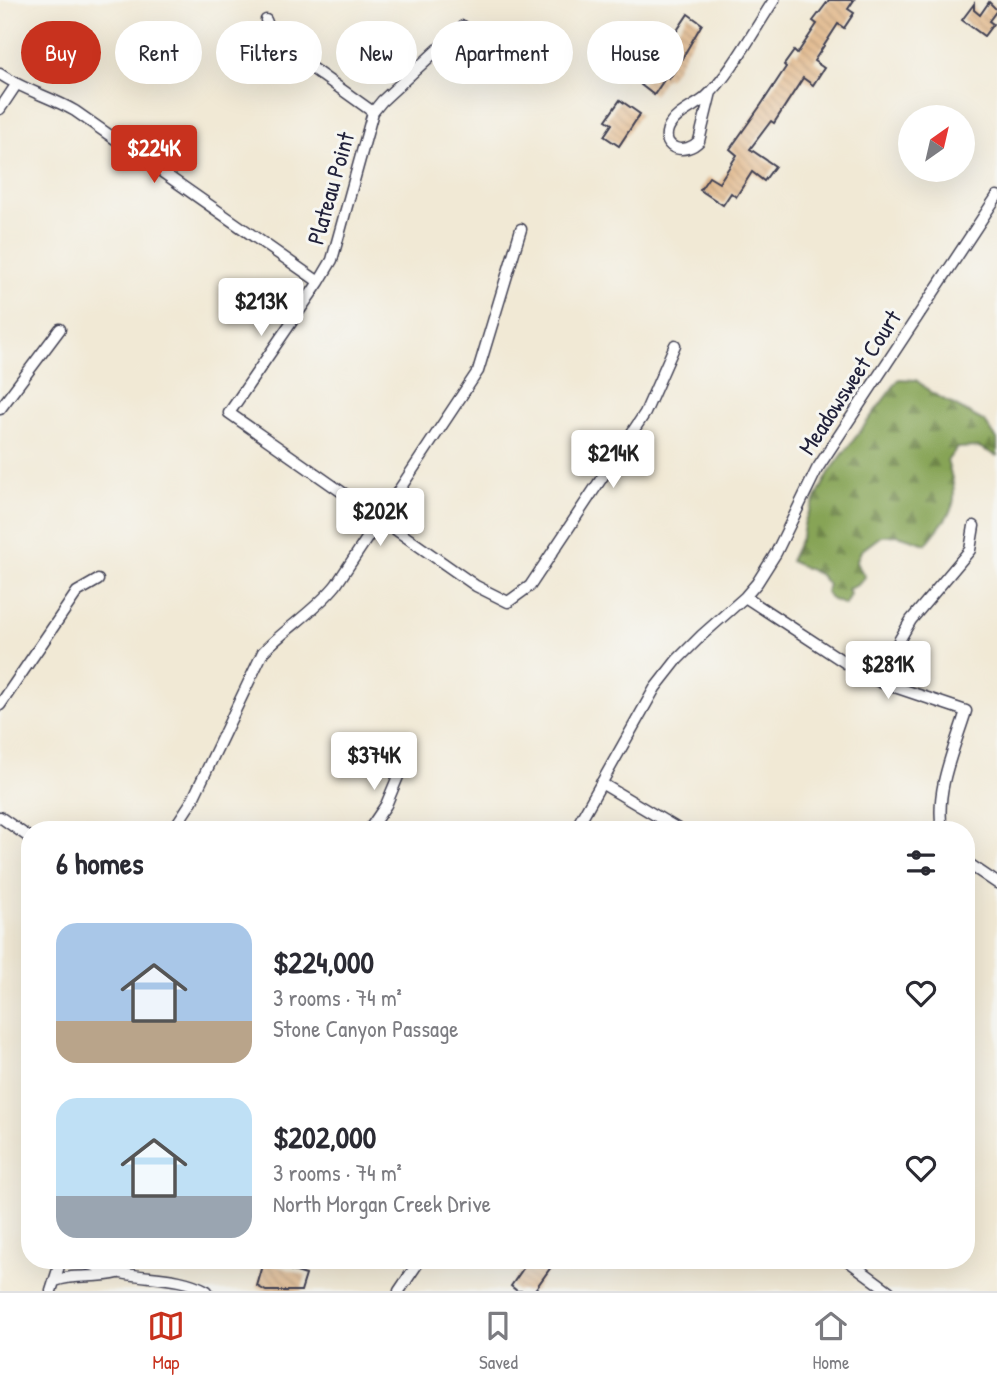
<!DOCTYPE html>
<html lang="en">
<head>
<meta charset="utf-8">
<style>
	body { margin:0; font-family:"Patrick Hand",sans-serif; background:#f7f7f7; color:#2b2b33; height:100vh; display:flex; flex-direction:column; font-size:26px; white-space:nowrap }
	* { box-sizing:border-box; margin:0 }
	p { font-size:23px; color:#7c7c81 }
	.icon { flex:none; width:38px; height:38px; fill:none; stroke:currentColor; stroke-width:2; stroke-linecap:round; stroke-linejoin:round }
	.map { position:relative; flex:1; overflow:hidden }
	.panel { position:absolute; left:21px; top:821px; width:954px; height:448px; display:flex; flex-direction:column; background:#fff; border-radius:28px; box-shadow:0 7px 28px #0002 }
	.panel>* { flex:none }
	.banner { position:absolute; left:21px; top:21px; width:956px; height:63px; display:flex; gap:14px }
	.needle { width:46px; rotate:34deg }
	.tools { position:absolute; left:898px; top:105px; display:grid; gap:14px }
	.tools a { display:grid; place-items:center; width:77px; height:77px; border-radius:50%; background:#fff; box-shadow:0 7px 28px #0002; font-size:35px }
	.price { position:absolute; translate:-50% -60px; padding:0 16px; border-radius:7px; background:#fff; color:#222; font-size:23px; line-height:46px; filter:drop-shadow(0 2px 4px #0008) }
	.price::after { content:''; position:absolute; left:50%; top:42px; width:21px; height:16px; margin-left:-10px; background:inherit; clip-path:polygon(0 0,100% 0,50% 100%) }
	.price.active { background:#c8321e; color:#fff }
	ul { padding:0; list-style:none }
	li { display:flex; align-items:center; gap:21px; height:175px; padding:0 35px }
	li span { display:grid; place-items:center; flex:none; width:196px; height:140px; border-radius:21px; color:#555 }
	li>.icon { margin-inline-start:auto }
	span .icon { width:84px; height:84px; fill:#fffc; stroke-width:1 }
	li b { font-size:30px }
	h2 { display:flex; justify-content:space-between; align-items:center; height:84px; padding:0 35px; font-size:30px }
	.pill { padding:0 24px; border-radius:32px; background:#fff; box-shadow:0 7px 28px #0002; font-size:24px; line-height:63px }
	.pill.active { background:#c8321e; color:#fff }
	.tabs { display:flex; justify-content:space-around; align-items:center; height:98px; border-top:2px solid #e1e1e2; background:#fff; font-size:19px; color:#7c7c81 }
	.tabs a { display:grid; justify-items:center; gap:4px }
	.tabs .active { color:#c8321e }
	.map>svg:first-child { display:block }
	.forest { fill:url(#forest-firs); stroke:#546349; stroke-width:2 }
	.building { fill:url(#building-back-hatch) }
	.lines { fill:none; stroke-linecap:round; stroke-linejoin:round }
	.street-casing { stroke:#414052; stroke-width:13 }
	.street { stroke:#fff; stroke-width:10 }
	.labels { text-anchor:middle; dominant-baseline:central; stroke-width:6; stroke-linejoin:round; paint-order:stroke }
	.street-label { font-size:24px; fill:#22223b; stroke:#f6f6f2 }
</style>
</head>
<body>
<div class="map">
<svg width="997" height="1291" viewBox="0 0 997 1291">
	<defs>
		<pattern id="forest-firs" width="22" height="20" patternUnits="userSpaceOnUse" patternTransform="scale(1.75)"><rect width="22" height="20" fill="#87a457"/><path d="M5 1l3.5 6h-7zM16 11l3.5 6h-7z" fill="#6e8549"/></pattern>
		<pattern id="building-back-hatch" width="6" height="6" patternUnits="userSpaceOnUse" patternTransform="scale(1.75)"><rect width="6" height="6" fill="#e2bc92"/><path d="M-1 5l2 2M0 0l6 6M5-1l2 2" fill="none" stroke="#c2a17f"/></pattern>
	</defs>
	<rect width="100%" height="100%" fill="#f6f6f2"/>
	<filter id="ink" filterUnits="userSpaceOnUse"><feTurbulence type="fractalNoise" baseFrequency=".0143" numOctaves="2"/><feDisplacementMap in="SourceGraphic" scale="14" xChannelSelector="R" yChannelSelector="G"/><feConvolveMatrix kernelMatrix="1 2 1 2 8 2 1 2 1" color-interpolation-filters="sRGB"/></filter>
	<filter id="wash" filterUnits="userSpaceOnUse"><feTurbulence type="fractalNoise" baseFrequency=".00686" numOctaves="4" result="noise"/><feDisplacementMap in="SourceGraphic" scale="28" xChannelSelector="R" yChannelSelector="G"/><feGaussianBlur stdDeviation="1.57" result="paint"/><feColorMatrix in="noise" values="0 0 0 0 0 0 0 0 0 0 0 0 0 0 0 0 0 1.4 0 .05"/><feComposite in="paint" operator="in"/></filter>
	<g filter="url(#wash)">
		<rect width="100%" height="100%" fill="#f1e9d5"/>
		<!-- forest -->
		<path class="forest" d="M899,379L916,380L932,393L985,422L997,439V456L979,447L957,448L947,461C962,506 953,509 926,544L898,535L881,536L861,551L856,562L865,577L858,585L848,589L850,594L845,605L831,599L826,592L828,584L819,574L790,561L802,536L805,520L829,473Z"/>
		<g id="blocks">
			<!-- building -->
			<path class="building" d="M829,0H854L848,9L854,13L844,28L838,24L814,61L824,68L813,85L803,78L774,123L771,121L750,149L775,166L764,181L752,172L736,197L731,193L723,205L700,190L709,177L719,183L737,155L730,149L761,105L786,67L784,65L794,51L797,54L817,24L813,21Z
				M989,2L997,10L989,21L993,24L984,36L962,20L974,4V10L980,15Z
				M688,14L702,24L677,67L669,79L666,77L654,95L641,85Z
				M620,100L640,114L619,146L604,136L612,124L606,120Z
				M529,1260H556L534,1291H517L511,1286Z
				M264,1262L306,1275L301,1291H266L257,1286Z"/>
		</g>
	</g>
	<g filter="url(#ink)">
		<use href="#blocks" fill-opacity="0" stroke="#414052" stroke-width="2"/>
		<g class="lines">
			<!-- street casing -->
			<g class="street-casing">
				<path id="street" d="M266,20L274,41L373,112
					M463,26L382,101L373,112L332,260L319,282L229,413L476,586L508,602L530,586L645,413L675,345
					M0,74C23,90 51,97 75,111L319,282
					M711,92L699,141C686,155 661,150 668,129C674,114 694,107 705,98C729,77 756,27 774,0
					M0,109L16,85
					M0,409L60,329
					M745,597L858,671L880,682L966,711C954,750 935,789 942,830
					M880,682L896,646L911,620L970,550L974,526
					M0,705L77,592L98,580
					M601,783L680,830
					M0,817L30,838
					M173,830L192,801L263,652C286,628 315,611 336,585L478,371L521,229
					M369,830L386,805L402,767
					M575,830L655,688L677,660L702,635L745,597L757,583L776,553L817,469L997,196
					M966,862L997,883
					M78,1260C91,1265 108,1270 121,1273C150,1279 180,1276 207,1291
					M847,1260L889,1291
					M55,1281C75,1273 97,1279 118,1273
					M51,1291L61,1260
					M399,1291L420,1260"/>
			</g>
			<!-- street -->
			<use href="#street" class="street"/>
		</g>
	</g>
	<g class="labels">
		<!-- street labels -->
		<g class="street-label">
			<text transform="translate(330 188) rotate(-74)">Plateau Point</text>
			<text transform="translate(849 382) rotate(-57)">Meadowsweet Court</text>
		</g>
	</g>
</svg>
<div class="tools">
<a><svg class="needle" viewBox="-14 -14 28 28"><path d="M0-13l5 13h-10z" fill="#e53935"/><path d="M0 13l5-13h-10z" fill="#7c7c81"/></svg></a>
</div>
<b class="price active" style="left:154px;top:185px">$224K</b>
<b class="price" style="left:261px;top:338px">$213K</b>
<b class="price" style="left:613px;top:490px">$214K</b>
<b class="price" style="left:380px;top:548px">$202K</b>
<b class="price" style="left:888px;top:701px">$281K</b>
<b class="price" style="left:374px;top:792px">$374K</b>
<div class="banner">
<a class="pill active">Buy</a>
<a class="pill">Rent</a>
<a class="pill">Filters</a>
<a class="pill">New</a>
<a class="pill">Apartment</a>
<a class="pill">House</a>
</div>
<section class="panel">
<h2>6 homes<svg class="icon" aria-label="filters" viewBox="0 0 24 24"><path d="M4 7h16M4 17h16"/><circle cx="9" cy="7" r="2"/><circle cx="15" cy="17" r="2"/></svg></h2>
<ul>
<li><span style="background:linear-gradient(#a9c7e8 70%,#b9a48a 0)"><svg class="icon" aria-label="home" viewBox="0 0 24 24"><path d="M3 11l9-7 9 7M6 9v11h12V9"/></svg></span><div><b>$224,000</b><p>3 rooms · 74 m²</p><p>Stone Canyon Passage</p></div><svg class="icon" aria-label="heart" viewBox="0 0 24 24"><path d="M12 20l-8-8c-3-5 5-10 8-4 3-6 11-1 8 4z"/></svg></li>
<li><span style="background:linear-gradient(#bfe0f5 70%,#9aa5b1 0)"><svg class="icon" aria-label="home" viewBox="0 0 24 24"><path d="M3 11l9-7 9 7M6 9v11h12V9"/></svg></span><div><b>$202,000</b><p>3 rooms · 74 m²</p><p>North Morgan Creek Drive</p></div><svg class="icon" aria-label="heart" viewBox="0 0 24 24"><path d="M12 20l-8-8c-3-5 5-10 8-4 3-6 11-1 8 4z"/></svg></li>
</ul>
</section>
</div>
<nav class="tabs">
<a class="active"><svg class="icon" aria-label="map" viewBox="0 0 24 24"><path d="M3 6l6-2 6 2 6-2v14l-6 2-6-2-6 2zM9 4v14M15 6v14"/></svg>Map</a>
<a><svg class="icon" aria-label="saved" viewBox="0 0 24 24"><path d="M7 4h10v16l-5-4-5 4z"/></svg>Saved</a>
<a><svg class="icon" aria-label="home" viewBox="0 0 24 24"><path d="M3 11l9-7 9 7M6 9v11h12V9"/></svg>Home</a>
</nav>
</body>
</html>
